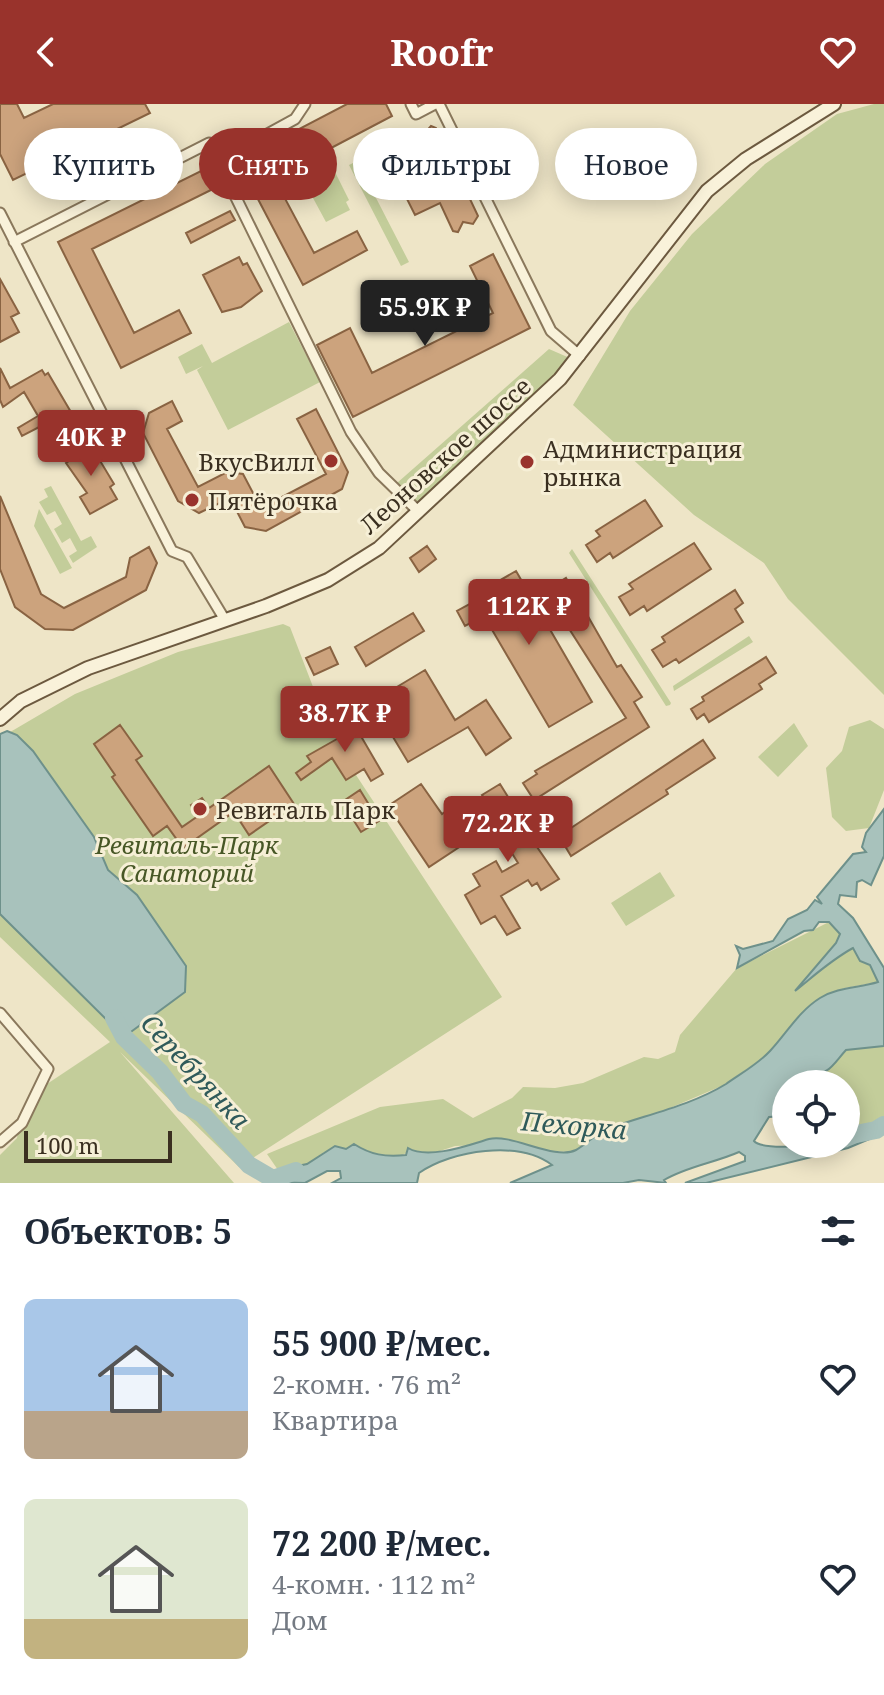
<!DOCTYPE html>
<html lang="ru">
<head>
<meta charset="utf-8">
<style>
	body { margin:0; font-family:"Noto Serif",serif; background:#f6f6f7; color:#1f2937; height:100vh; display:flex; flex-direction:column; font-size:30px; white-space:nowrap }
	* { box-sizing:border-box; margin:0 }
	p { font-size:26px; color:#747a83 }
	.icon { flex:none; width:44px; height:44px; fill:none; stroke:currentColor; stroke-width:2; stroke-linecap:round; stroke-linejoin:round }
	.map { position:relative; height:1079px; overflow:hidden }
	.side { display:flex; flex-direction:column; background:#fff; flex:1 }
	.side>* { flex:none }
	.top-card { position:absolute; left:24px; top:24px; width:836px; height:72px; display:flex; gap:16px }
	.controls { position:absolute; left:772px; top:966px; display:grid; gap:16px }
	.controls a { display:grid; place-items:center; width:88px; height:88px; border-radius:50%; background:#fff; box-shadow:0 4px 20px #0003; font-size:40px }
	.scale { position:absolute; left:24px; bottom:20px; width:148px; box-sizing:border-box; padding-left:8px; border:4px solid #3a2f20; border-top:0; font-size:22px; line-height:28px; white-space:nowrap; color:#3a2f20; -webkit-text-stroke:6px #f6efd6; paint-order:stroke }
	.price { position:absolute; translate:-50% -68px; padding:0 18px; border-radius:8px; background:#99332c; color:#fff; font-size:26px; line-height:52px; filter:drop-shadow(0 2px 4px #0008) }
	.price::after { content:''; position:absolute; left:50%; top:48px; width:24px; height:18px; margin-left:-12px; background:inherit; clip-path:polygon(0 0,100% 0,50% 100%) }
	.price.selected { background:#222; color:#fff }
	ul { padding:0; list-style:none }
	li { display:flex; align-items:center; gap:24px; height:200px; padding:0 24px }
	li span { display:grid; place-items:center; flex:none; width:224px; height:160px; border-radius:12px; color:#555 }
	li>.icon { margin-inline-start:auto }
	span .icon { width:96px; height:96px; fill:#fffc; stroke-width:1 }
	li b { font-size:34px }
	h2 { display:flex; justify-content:space-between; align-items:center; height:96px; padding:0 24px; font-size:34px }
	.pill { padding:0 28px; border-radius:36px; background:#fff; box-shadow:0 4px 20px #0003; font-size:28px; line-height:72px }
	.pill.selected { background:#99332c; color:#fff }
	header { display:flex; justify-content:space-between; align-items:center; height:104px; padding:0 24px; background:#99332c; color:#fff; font-size:36px; font-weight:700 }
	.map>svg:first-child { display:block }
	.green { fill:#c3cd9a }
	.water { fill:#a8c2bc; stroke:#6e918b; stroke-width:2 }
	.lines { fill:none; stroke-linecap:round; stroke-linejoin:round }
	.river { stroke:#a8c2bc; stroke-width:18 }
	.building { fill:#cca37d; stroke:#896342; stroke-width:2 }
	.street-casing { stroke:#8a785c; stroke-width:13 }
	.secondary-casing { stroke:#6c593f; stroke-width:16 }
	.street { stroke:#f9f2da; stroke-width:9 }
	.secondary { stroke:#f9f2da; stroke-width:12 }
	.poi-dot { fill:#99332c; stroke:#f6efd6; stroke-width:3 }
	.labels { text-anchor:middle; dominant-baseline:central; stroke-width:6; stroke-linejoin:round; paint-order:stroke }
	.poi-label { font-size:24px; fill:#3a2f20; stroke:#f6efd6; text-anchor:start }
	.street-label { font-size:24px; fill:#3a2f20; stroke:#f6efd6 }
	.park-label { font-size:24px; font-style:italic; fill:#475726; stroke:#f6efd6 }
	.water-label { font-size:26px; font-style:italic; fill:#2f5a5a; stroke:#f6efd6 }
</style>
</head>
<body>
<header><svg class="icon" aria-label="back" viewBox="0 0 24 24"><path d="M15 5l-7 7 7 7"/></svg>Roofr<svg class="icon" aria-label="heart" viewBox="0 0 24 24"><path d="M12 20l-8-8c-3-5 5-10 8-4 3-6 11-1 8 4z"/></svg></header>
<div class="map">
<svg width="884" height="1079" viewBox="0 0 884 1079">
	<rect width="100%" height="100%" fill="#eee5c7"/>
	<!-- green -->
	<path class="green" d="M874,0H884V591L788,495L764,459L694,411L573,301L630,207L692,130L765,60L837,10Z
		M357,57L409,158L401,162L349,61Z
		M335,68L349,96L346,98L350,106L326,118L307,83Z
		M289,218L320,278L228,326L197,266L203,262L186,270L178,253L202,240L212,259Z
		M549,245L572,255L546,285L430,393L416,399L397,379Z
		M51,382L81,437L91,432L97,443L73,459L69,452L77,447L70,434L62,439L54,425L62,420L55,407L47,411L39,398L48,393L44,385Z
		M39,405L72,464L60,470L34,422Z
		M572,445L671,599L670,601L666,602L569,449Z
		M283,520L290,523L320,601L359,668L356,671L502,893L239,1063L120,948L234,1079H0V1051L17,1034L20,1013L41,984L110,938L0,833V634L75,590L178,548Z
		M749,532L753,538L674,587L673,582Z
		M870,616L884,625V686L869,724L846,727L832,713L826,664L842,647L849,623Z
		M794,619L808,642L778,673L758,653Z
		M660,768L675,792L626,822L611,799Z
		M829,818L840,830L836,839L796,886C816,871 831,856 853,843L875,868L878,878L845,884L820,894L764,953L724,981L663,1007L607,1025L574,1048L549,1047L490,1034L480,1041L455,1042L434,1049L412,1047L399,1052L374,1051L353,1040L346,1045L324,1048L307,1061L278,1066L267,1050L380,1003L443,995L473,1014L512,994L523,983L555,984L583,979L644,953L658,955L675,948L680,931L737,864Z
		M872,935L884,939V1019L846,1028V980H795L800,968Z"/>
	<!-- water -->
	<path class="water" d="M7,627L17,631L33,647L94,733L108,766L137,791L186,862L185,888L124,933L0,810V630Z
		M884,705V752L871,781L862,776L857,778L856,793L840,791L838,800L853,814L884,864V942L846,946C833,960 829,973 807,969L794,980H786V1012L769,1013L754,1037C763,1048 827,1040 846,1040V1032L884,1021V1029L848,1044L706,1079H685L745,1057V1052L739,1048C714,1059 688,1062 664,1076L666,1079L639,1076L623,1079H510L552,1061C519,1036 452,1046 419,1069L417,1079H332L341,1074L340,1067H327L305,1079L269,1078L278,1066L307,1060L335,1042L346,1045L354,1040C371,1051 385,1053 406,1051L408,1044C428,1056 469,1041 489,1035C511,1029 555,1057 576,1046C587,1040 595,1030 607,1025C645,1011 690,1002 726,980C740,970 758,960 770,947C786,930 799,907 820,894C838,883 859,884 878,878L870,861L860,857L853,844C831,856 815,871 795,887L836,839L840,830L829,818H819L813,826L804,827L737,864L740,851L736,842L743,845L773,837L788,815L807,806L815,796L822,800L817,793L853,750L866,748L862,743L866,729Z"/>
	<g class="lines">
		<!-- river -->
		<path class="river" d="M114,914L124,933L160,968L184,1000L202,1010L249,1061L273,1075L296,1067
			M846,1032L876,1026L884,1021"/>
	</g>
	<!-- building -->
	<path class="building" d="M0,0H17L24,14L53,0H145L150,9L13,76L0,50Z
		M347,0H386L392,12L274,74L314,149L357,127L367,146L303,181L238,57Z
		M431,22L436,24L453,60L449,62L457,78L461,76L478,112L473,120L463,118L458,128L453,127L440,99L415,111L398,77L423,65L409,35L424,30Z
		M209,63L219,82L92,145L134,229L179,206L191,229L121,264L58,138Z
		M230,107L235,116L191,139L186,129Z
		M493,150L530,224L353,313L317,241L350,224L372,269L493,209L470,162Z
		M239,153L243,161L247,159L262,187L241,203L222,208L203,171Z
		M0,175L19,209L11,213L19,228L0,238Z
		M0,264L10,284L42,266L45,271L48,269L75,315L72,317L75,323L55,334L43,321L22,332L18,324L38,312L24,288L3,303L0,296Z
		M172,297L182,317L167,325L198,383L227,368L243,370L261,404L326,370L297,315L316,305L348,368L342,385L266,427L245,423L230,394L199,409L178,397L143,329L149,309Z
		M85,340L99,355L114,380L110,383L117,395L90,410L80,393L87,389L66,359L69,357L66,351Z
		M0,392L41,490L64,504L126,473L130,454L149,443L157,459L146,486L73,526L45,525L15,503L0,465Z
		M645,396L662,422L613,454L610,449L597,458L586,441L600,432L596,427Z
		M694,439L711,465L647,507L644,502L630,511L619,493L633,485L629,480Z
		M427,442L436,455L419,468L410,454Z
		M516,467L592,598L549,623L484,512L465,522L457,507L475,497L473,492Z
		M566,474L617,563L621,561L642,593L634,598L649,623L534,696L523,679L537,670L535,667L626,614L545,487Z
		M735,486L743,499L735,505L743,518L679,559L676,555L663,563L652,546L665,538L662,533Z
		M413,509L424,527L366,562L355,543Z
		M330,543L338,560L314,571L306,554Z
		M766,553L776,569L759,580L762,585L709,618L704,610L697,615L691,605L704,597L702,593Z
		M425,566L455,616L486,596L511,634L486,651L468,623L408,658L372,598Z
		M348,610L383,670L371,677L364,665L346,676L332,654L301,676L296,669L311,658L307,652L344,631L336,617Z
		M120,621L142,652L136,656L182,723L198,712L191,701L202,694L209,704L269,662L294,700L249,731L234,708L183,744L167,722L153,732L112,673L115,671L94,640Z
		M703,636L715,654L666,686L668,690L571,752L559,732Z
		M421,680L442,710L455,701L462,711L468,707L475,719L470,722L476,732L429,763L388,702Z
		M500,680L518,709L515,711L559,775L541,786L537,779L532,782L528,776L501,792L520,824L507,831L495,812L481,820L465,791L480,782L473,770L496,757L502,768L518,759L482,701L487,698L482,691Z
		M360,686L379,717L361,728L342,698Z"/>
	<g class="lines">
		<!-- street casing -->
		<g class="street-casing">
			<path id="street" d="M305,0L295,15L218,57L351,328L379,369L419,408
				M411,0L416,10L435,0
				M439,0L551,227L580,252
				M0,109L172,447L187,453L225,516
				M14,138L209,39L218,57
				M0,909L48,965L22,1019L0,1038"/>
		</g>
		<!-- secondary casing -->
		<g class="secondary-casing">
			<path id="secondary" d="M0,615L21,597L88,564L266,502L328,476L379,444L560,275L707,87L746,55L834,0"/>
		</g>
		<!-- street -->
		<use href="#street" class="street"/>
		<!-- secondary -->
		<use href="#secondary" class="secondary"/>
	</g>
	<!-- markers -->
	<g class="poi-dot">
		<circle cx="331" cy="357" r="8"/>
		<circle cx="527" cy="358" r="8"/>
		<circle cx="192" cy="396" r="8"/>
		<circle cx="200" cy="705" r="8"/>
	</g>
	<g class="labels">
		<!-- poi labels -->
		<g class="poi-label">
			<text x="543" y="344">Администрация<tspan x="543" dy="28">рынка</tspan></text>
			<text x="315" y="357" text-anchor="end">ВкусВилл</text>
			<text x="208" y="396">Пятёрочка</text>
			<text x="216" y="705">Ревиталь Парк</text>
		</g>
		<!-- street labels -->
		<g class="street-label">
			<text transform="translate(445 351) rotate(-42)">Леоновское шоссе</text>
		</g>
		<!-- park labels -->
		<g class="park-label">
			<text x="187" y="740">Ревиталь-Парк<tspan x="187" dy="28">Санаторий</tspan></text>
		</g>
		<!-- water labels -->
		<g class="water-label">
			<text transform="translate(196 967) rotate(47)">Серебрянка</text>
			<text transform="translate(574 1021) rotate(5)">Пехорка</text>
		</g>
	</g>
</svg>
<div class="controls">
<a><svg class="icon" aria-label="locate" viewBox="0 0 24 24"><circle cx="12" cy="12" r="6"/><path d="M12 2v4M12 18v4M2 12h4M18 12h4"/></svg></a>
</div>
<div class="scale">100 m</div>
<b class="price selected" style="left:425px;top:244px">55.9K ₽</b>
<b class="price" style="left:91px;top:374px">40K ₽</b>
<b class="price" style="left:529px;top:543px">112K ₽</b>
<b class="price" style="left:345px;top:650px">38.7K ₽</b>
<b class="price" style="left:508px;top:760px">72.2K ₽</b>
<div class="top-card">
<a class="pill">Купить</a>
<a class="pill selected">Снять</a>
<a class="pill">Фильтры</a>
<a class="pill">Новое</a>
</div>
</div>
<section class="side">
<h2>Объектов: 5<svg class="icon" aria-label="filters" viewBox="0 0 24 24"><path d="M4 7h16M4 17h16"/><circle cx="9" cy="7" r="2"/><circle cx="15" cy="17" r="2"/></svg></h2>
<ul>
<li><span style="background:linear-gradient(#a9c7e8 70%,#b9a48a 0)"><svg class="icon" aria-label="home" viewBox="0 0 24 24"><path d="M3 11l9-7 9 7M6 9v11h12V9"/></svg></span><div><b>55 900 ₽/мес.</b><p>2-комн. · 76 m²</p><p>Квартира</p></div><svg class="icon" aria-label="heart" viewBox="0 0 24 24"><path d="M12 20l-8-8c-3-5 5-10 8-4 3-6 11-1 8 4z"/></svg></li>
<li><span style="background:linear-gradient(#dfe7d0 75%,#c2b280 0)"><svg class="icon" aria-label="home" viewBox="0 0 24 24"><path d="M3 11l9-7 9 7M6 9v11h12V9"/></svg></span><div><b>72 200 ₽/мес.</b><p>4-комн. · 112 m²</p><p>Дом</p></div><svg class="icon" aria-label="heart" viewBox="0 0 24 24"><path d="M12 20l-8-8c-3-5 5-10 8-4 3-6 11-1 8 4z"/></svg></li>
</ul>
</section>
</body>
</html>
